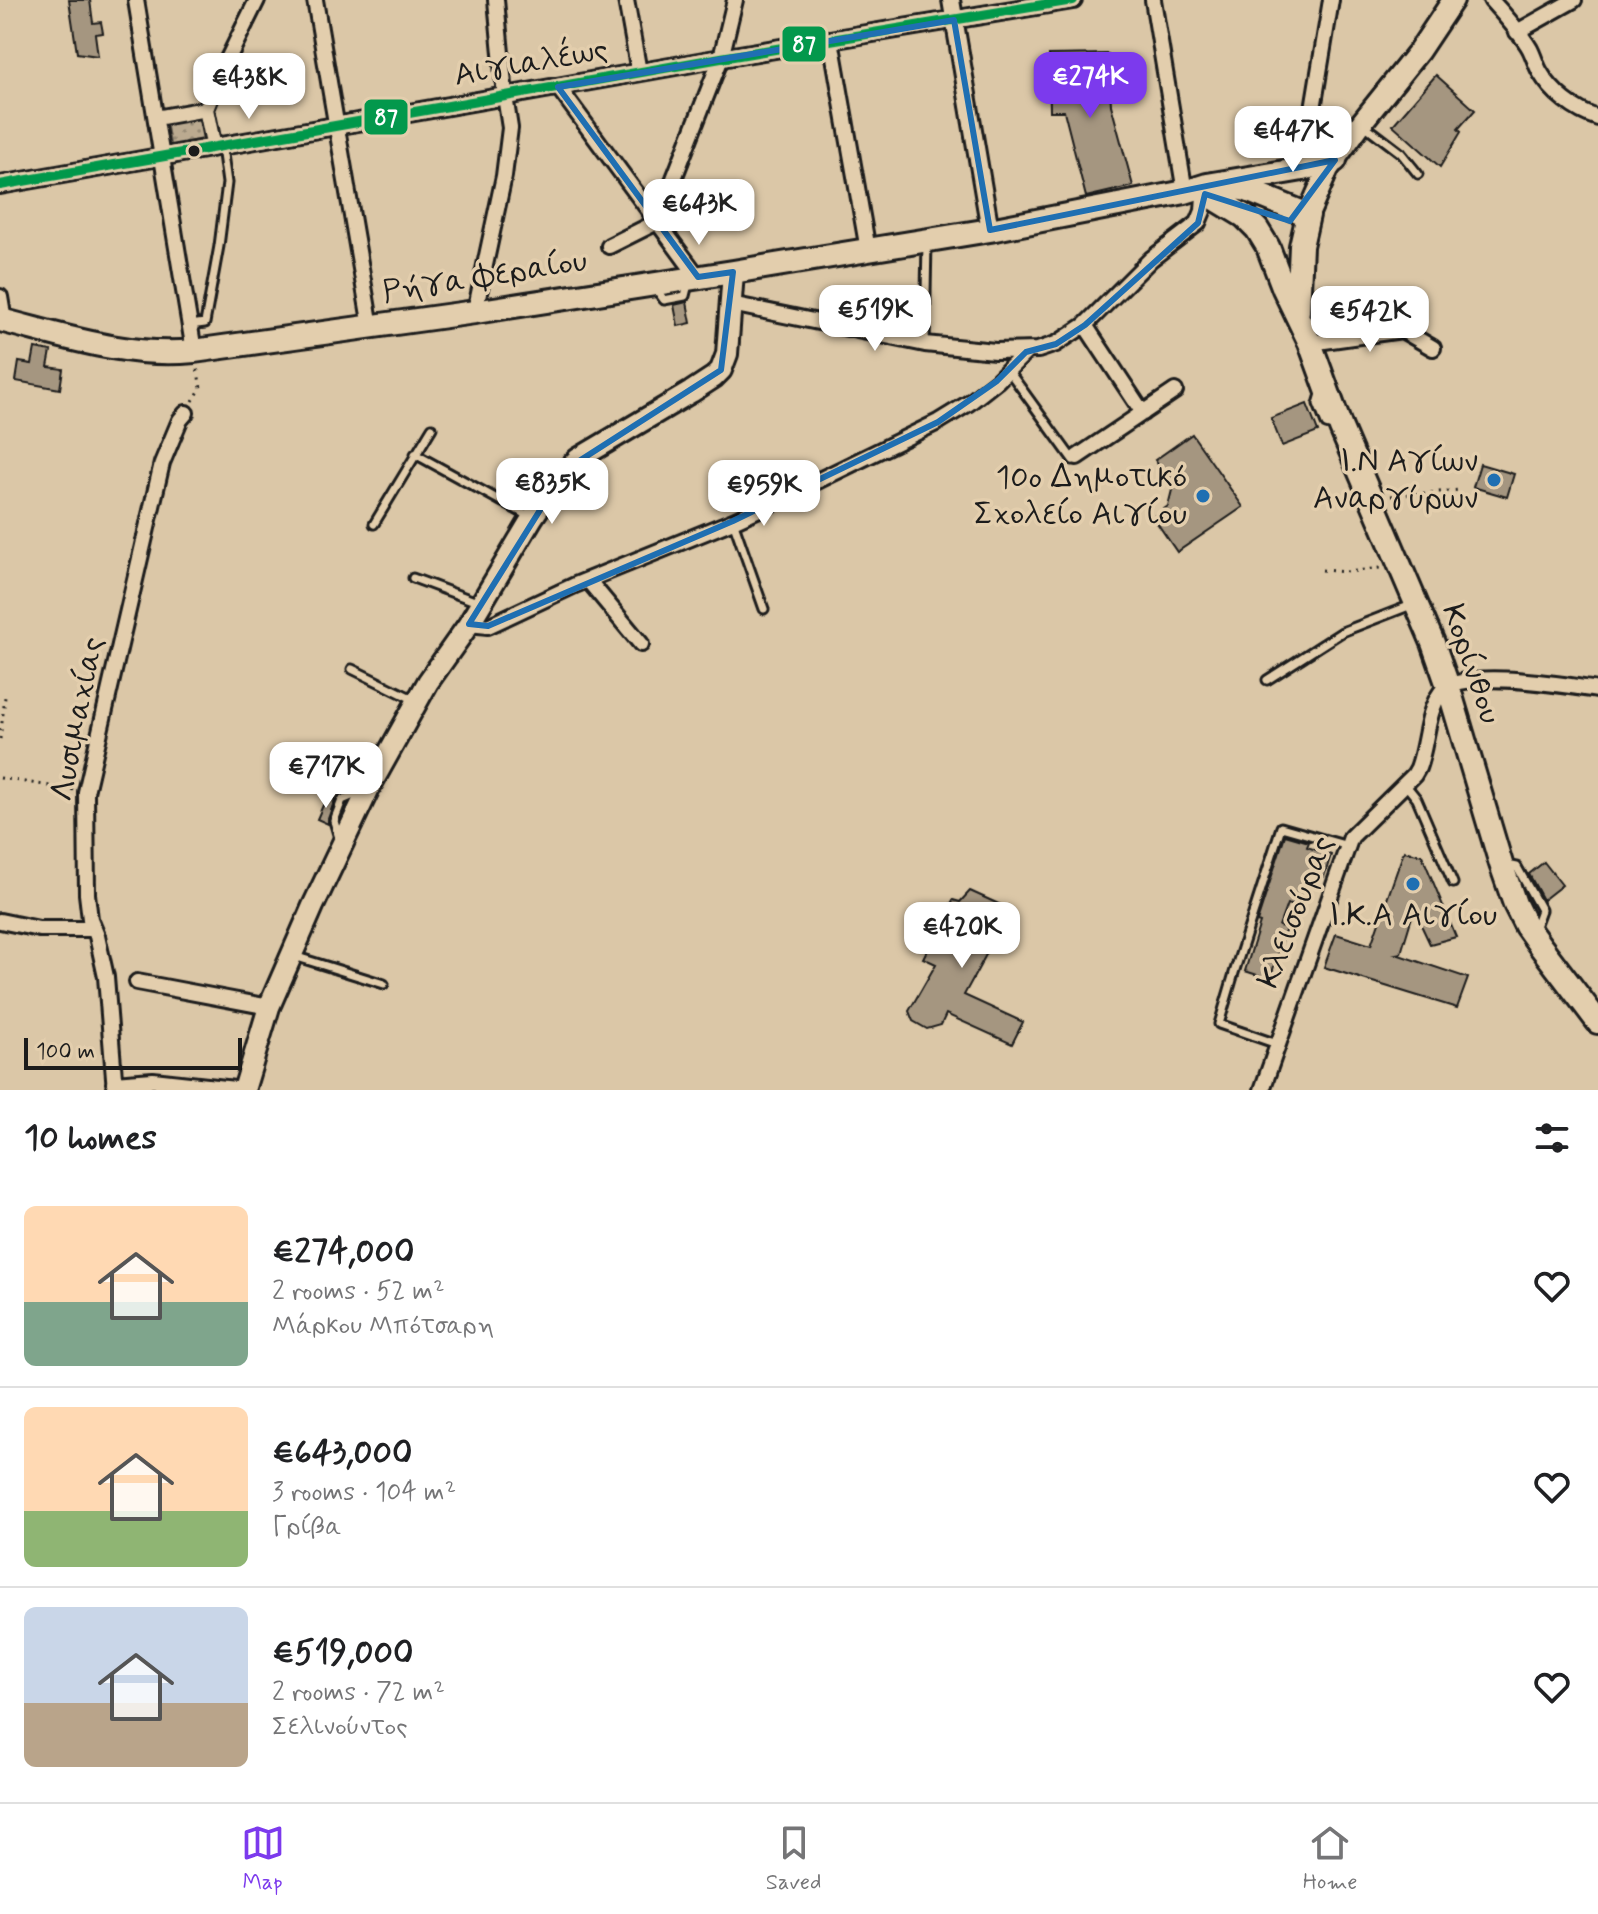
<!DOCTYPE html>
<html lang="en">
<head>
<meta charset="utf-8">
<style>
	body { margin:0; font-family:Mynerve,sans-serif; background:#f2f2f2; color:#202124; height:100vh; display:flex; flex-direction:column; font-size:30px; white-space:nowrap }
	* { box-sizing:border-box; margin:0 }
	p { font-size:26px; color:#757577 }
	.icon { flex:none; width:44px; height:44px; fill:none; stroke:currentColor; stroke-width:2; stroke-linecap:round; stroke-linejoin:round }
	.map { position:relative; height:1090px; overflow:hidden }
	.drawer { display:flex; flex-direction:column; background:#fff; flex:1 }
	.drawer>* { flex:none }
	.scale { position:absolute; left:24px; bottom:20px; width:218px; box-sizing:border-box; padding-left:8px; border:4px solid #1c1c1c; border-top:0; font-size:22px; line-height:28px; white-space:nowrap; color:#1c1c1c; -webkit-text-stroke:6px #e3cead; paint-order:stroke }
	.price { position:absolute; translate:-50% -68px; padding:0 18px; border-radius:16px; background:#fff; color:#222; font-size:26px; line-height:52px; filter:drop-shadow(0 2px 4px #0008) }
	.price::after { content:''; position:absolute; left:50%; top:48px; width:24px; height:18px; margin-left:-12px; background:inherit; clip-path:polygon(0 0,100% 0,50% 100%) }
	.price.on { background:#7c3aed; color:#fff }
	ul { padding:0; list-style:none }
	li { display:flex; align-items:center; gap:24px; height:200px; padding:0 24px }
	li+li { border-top:2px solid #e0e0e0 }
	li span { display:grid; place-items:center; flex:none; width:224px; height:160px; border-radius:12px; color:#555 }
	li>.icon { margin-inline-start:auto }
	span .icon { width:96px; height:96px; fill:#fffc; stroke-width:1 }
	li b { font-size:34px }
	h2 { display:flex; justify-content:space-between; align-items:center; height:96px; padding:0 24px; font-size:34px }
	.tabs { display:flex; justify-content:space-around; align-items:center; height:112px; border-top:2px solid #e0e0e0; background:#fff; font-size:22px; color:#757577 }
	.tabs a { display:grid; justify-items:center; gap:4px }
	.tabs .on { color:#7c3aed }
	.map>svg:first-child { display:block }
	.grass { fill:url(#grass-dots); stroke:#6c6356; stroke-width:2 }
	.building { fill:#a59680; stroke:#1c1c1c; stroke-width:2 }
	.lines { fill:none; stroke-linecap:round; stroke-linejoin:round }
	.service-casing { stroke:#1c1c1c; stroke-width:13 }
	.minor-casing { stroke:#1c1c1c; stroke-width:20 }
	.tertiary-casing { stroke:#1c1c1c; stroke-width:22 }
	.secondary-casing { stroke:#1c1c1c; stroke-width:26 }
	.primary-casing { stroke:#1c1c1c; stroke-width:28 }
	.path { stroke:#1c1c1c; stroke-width:3; stroke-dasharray:2 6; stroke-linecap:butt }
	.service { stroke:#e3cead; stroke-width:7 }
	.minor { stroke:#e3cead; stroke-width:14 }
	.tertiary { stroke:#e3cead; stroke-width:16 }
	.secondary { stroke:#e3cead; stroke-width:20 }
	.primary { stroke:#e3cead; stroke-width:22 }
	.bus-1-casing { stroke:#e3cead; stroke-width:16 }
	.bus-1 { stroke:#03984c; stroke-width:10 }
	.marked { fill:none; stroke:#1f6fb2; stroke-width:6; stroke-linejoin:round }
	.bus-dot { fill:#1c1c1c; stroke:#e3cead; stroke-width:3 }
	.poi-dot { fill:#1f6fb2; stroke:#e3cead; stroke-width:3 }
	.labels { text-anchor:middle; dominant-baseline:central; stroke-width:7; stroke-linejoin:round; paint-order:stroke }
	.street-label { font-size:32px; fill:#1c1c1c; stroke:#e3cead }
	.poi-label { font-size:32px; fill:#1c1c1c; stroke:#e3cead; text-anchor:end }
	.line-badge { stroke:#e3cead; stroke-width:3 }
	.badge-label { font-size:22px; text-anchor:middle; font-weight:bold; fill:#fff }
</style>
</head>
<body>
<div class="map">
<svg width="1598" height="1090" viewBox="0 0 1598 1090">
	<defs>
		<pattern id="grass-dots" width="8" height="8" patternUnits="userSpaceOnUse" patternTransform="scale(2)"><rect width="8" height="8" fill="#bbaa90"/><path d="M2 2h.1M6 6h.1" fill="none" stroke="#978a75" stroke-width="1.8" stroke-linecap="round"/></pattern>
	</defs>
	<rect width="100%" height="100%" fill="#dbc7a7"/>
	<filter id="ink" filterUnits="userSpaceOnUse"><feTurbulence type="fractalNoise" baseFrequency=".0125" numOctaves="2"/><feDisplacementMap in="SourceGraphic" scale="16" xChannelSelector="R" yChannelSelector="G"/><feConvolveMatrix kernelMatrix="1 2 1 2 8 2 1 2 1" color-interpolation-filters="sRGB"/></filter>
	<g filter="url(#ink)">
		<!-- grass -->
		<path class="grass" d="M203,114L208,142L171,149L166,121Z"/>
		<!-- building -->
		<path class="building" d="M69,0H90L93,23L101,22L103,33L95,34L98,56L77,53Z
			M1108,54L1111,105L1133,186L1086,197L1064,111H1050L1049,55Z
			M1436,75L1475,110L1458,129L1461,132L1440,167L1393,125Z
			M687,302L691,323L678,326L674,305Z
			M35,348L51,351L48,367L63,369L60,389L16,381L19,362L32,364Z
			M1307,404L1318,432L1282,446L1271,418Z
			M1192,434L1243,507L1177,552L1153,517L1168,506L1173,486L1155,460Z
			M1480,464L1514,474L1507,497L1473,487Z
			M327,796L335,799L328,819V824L317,819Z
			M1285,835L1309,842L1307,847L1331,855L1324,877L1310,872L1299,908L1287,904L1279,926L1286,928L1270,979L1245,971L1260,923L1257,922Z
			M1404,851L1422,855L1456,937L1430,944L1414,910L1401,953L1396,954L1468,978L1457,1008L1324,967L1336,934L1371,945Z
			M1544,862L1562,885L1543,900L1529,874Z
			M970,891L1003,906L989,924L1000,929L964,995L1023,1022L1012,1044L946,1014L941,1025L927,1029L913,1021L909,1011L936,964L923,958L953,900L960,902Z"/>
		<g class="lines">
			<!-- service casing -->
			<g class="service-casing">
				<path id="service" d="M1363,124L1401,153L1418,174
					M656,289L664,300L685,296L688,284
					M190,325L205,323L219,246L227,183L222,147
					M925,344L927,242
					M1008,370L1073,460L1075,458
					M1321,394L1318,404L1326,424L1337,427
					M415,454L530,517
					M733,521L764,609
					M374,524L432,428
					M413,578L480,603
					M352,669L415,700
					M1267,680L1342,632L1414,604
					M1405,784L1417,799L1453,883
					M339,838L334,821L342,800L363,791
					M1507,865L1517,867L1541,910L1534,929
					M294,956L384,984
					M1277,1044L1219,1024L1234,973L1281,827L1348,846"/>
			</g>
			<!-- minor casing -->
			<g class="minor-casing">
				<path id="minor" d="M136,0L194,351
					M315,0L371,327
					M626,0L639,72
					M1153,0L1185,192
					M1491,0C1503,14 1521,33 1530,49C1534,57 1536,65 1540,72C1552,93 1575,111 1598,118
					M1517,32L1574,0
					M831,40L868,250
					M558,87L698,277
					M206,109L214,148
					M156,118L206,109L220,75L257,0
					M1303,169L1331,0
					M609,246L657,222L721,58L735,0
					M0,297L4,321
					M731,304L925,344L995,351L1038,350L1056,344L1085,325L1151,259L1198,223L1203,211L1204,195
					M475,312L504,176L510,128L505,96L496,0
					M1085,325L1143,413
					M1310,343L1402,330L1433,348
					M1077,457L1175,391
					M588,580L641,644
					M469,624L488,626L575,585L733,521L768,505L938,422L969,403L997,381L1026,352
					M0,921L39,929H94
					M137,982L269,1007
					M114,1083L153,1080L244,1090
					M115,1090L106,977L97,936L90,919L87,894L86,792L162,463L180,420L186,413
					M1262,1090L1351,837L1414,775L1418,768C1427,745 1426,713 1441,692C1461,667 1568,686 1598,690"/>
			</g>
			<!-- tertiary casing -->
			<g class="tertiary-casing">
				<path id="tertiary" d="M951,0L990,230
					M0,185L721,58L1073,0"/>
			</g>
			<!-- secondary casing -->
			<g class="secondary-casing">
				<path id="secondary" d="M1308,215L1328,169L1362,122L1419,51L1453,0
					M244,1090L269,1007L313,906L369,788L428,682L469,624L532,518L558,479L578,459L691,392L714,377L721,370L727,354L733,272"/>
			</g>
			<!-- primary casing -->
			<g class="primary-casing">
				<path id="primary" d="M1225,186L1247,190L1308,215L1301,246L1298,311
					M1211,196L1244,216L1257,229L1268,247L1284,289L1310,343L1341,428L1433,643L1448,686L1501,864L1515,904L1526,926L1541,947L1598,1022
					M0,320C64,336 127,358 194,351L475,312L733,272L990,230L1185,192L1207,185L1303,169L1335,160"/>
			</g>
			<!-- path -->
			<path class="path" d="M193,401L201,388L197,367
				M1391,496L1461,490
				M1322,570L1348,572L1380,568
				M0,739L5,697
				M0,778L75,790"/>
			<!-- service -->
			<use href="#service" class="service"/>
			<!-- minor -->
			<use href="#minor" class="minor"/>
			<!-- tertiary -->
			<use href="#tertiary" class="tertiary"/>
			<!-- secondary -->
			<use href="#secondary" class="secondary"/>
			<!-- primary -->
			<use href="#primary" class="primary"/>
			<!-- bus-1 casing -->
			<g class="bus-1-casing">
				<path id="bus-1" d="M0,185L721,58L1073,0"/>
			</g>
			<!-- bus-1 -->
			<use href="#bus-1" class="bus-1"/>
		</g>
	</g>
	<!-- marked area -->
	<path class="marked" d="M954,20L990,230L1335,160L1290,221L1205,194L1198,223L1085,325L1056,344L1026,352L997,381L938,422L733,521L488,626L469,624L565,470L721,370L733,272L698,277L558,87Z"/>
	<!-- markers -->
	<circle class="bus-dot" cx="194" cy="151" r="7"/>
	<g class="poi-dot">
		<circle cx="1494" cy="480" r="8"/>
		<circle cx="1203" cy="496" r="8"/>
		<circle cx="1413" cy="884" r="8"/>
	</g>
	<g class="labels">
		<!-- street labels -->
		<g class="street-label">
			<text transform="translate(531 63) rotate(-10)">Αιγιαλέως</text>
			<text transform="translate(485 277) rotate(-9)">Ρήγα Φεραίου</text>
			<text transform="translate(1471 664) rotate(71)">Κορίνθου</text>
			<text transform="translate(78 719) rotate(-79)">Λυσιμαχίας</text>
			<text transform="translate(1296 912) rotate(-69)">Κλεισούρας</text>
		</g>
		<!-- poi labels -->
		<g class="poi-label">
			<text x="1478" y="462">Ι.Ν Αγίων<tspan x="1478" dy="37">Αναργύρων</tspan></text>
			<text x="1187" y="478">10o Δημοτικό<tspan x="1187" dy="37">Σχολείο Αιγίου</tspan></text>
			<text x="1413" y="916" text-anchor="middle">Ι.Κ.Α Αιγίου</text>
		</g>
	</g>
	<g class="line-badge">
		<rect x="781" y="25" width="46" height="38" rx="8" fill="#03984c"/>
		<rect x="363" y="98" width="46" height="38" rx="8" fill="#03984c"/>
	</g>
	<g class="badge-label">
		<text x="804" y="52">87</text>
		<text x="386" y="125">87</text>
	</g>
</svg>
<div class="scale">100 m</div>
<b class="price on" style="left:1090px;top:120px">€274K</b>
<b class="price" style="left:249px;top:121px">€438K</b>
<b class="price" style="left:1293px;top:174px">€447K</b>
<b class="price" style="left:699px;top:247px">€643K</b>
<b class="price" style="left:875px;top:353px">€519K</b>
<b class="price" style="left:1370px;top:354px">€542K</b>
<b class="price" style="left:552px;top:526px">€835K</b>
<b class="price" style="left:764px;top:528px">€959K</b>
<b class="price" style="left:326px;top:810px">€717K</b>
<b class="price" style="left:962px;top:970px">€420K</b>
</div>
<section class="drawer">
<h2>10 homes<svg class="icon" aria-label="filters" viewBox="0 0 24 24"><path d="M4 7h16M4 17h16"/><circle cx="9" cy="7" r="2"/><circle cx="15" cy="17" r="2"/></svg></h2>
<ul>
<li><span style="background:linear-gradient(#ffd9b3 60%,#7fa58c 0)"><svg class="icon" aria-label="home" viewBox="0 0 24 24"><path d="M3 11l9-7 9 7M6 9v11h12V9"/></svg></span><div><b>€274,000</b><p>2 rooms · 52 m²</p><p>Μάρκου Μπότσαρη</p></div><svg class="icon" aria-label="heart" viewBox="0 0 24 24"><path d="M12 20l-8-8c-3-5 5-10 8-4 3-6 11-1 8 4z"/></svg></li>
<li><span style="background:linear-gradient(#ffd9b3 65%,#8fb573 0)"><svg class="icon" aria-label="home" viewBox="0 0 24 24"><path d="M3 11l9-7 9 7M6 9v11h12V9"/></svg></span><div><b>€643,000</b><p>3 rooms · 104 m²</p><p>Γρίβα</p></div><svg class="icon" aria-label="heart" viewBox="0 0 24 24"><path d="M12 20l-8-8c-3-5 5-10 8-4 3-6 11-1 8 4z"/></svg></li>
<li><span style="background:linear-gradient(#c9d6e8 60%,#b9a48a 0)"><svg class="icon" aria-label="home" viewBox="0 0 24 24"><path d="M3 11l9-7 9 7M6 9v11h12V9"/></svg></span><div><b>€519,000</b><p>2 rooms · 72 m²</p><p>Σελινούντος</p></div><svg class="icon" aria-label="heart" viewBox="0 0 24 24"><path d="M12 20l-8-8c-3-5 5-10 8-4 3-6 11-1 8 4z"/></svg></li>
</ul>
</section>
<nav class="tabs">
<a class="on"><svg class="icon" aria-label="map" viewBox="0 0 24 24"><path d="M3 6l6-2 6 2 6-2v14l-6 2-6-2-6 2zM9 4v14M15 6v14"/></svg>Map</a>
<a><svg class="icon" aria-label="saved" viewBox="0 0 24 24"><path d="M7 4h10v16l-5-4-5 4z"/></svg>Saved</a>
<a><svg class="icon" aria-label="home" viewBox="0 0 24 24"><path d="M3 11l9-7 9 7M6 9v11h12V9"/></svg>Home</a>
</nav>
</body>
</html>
